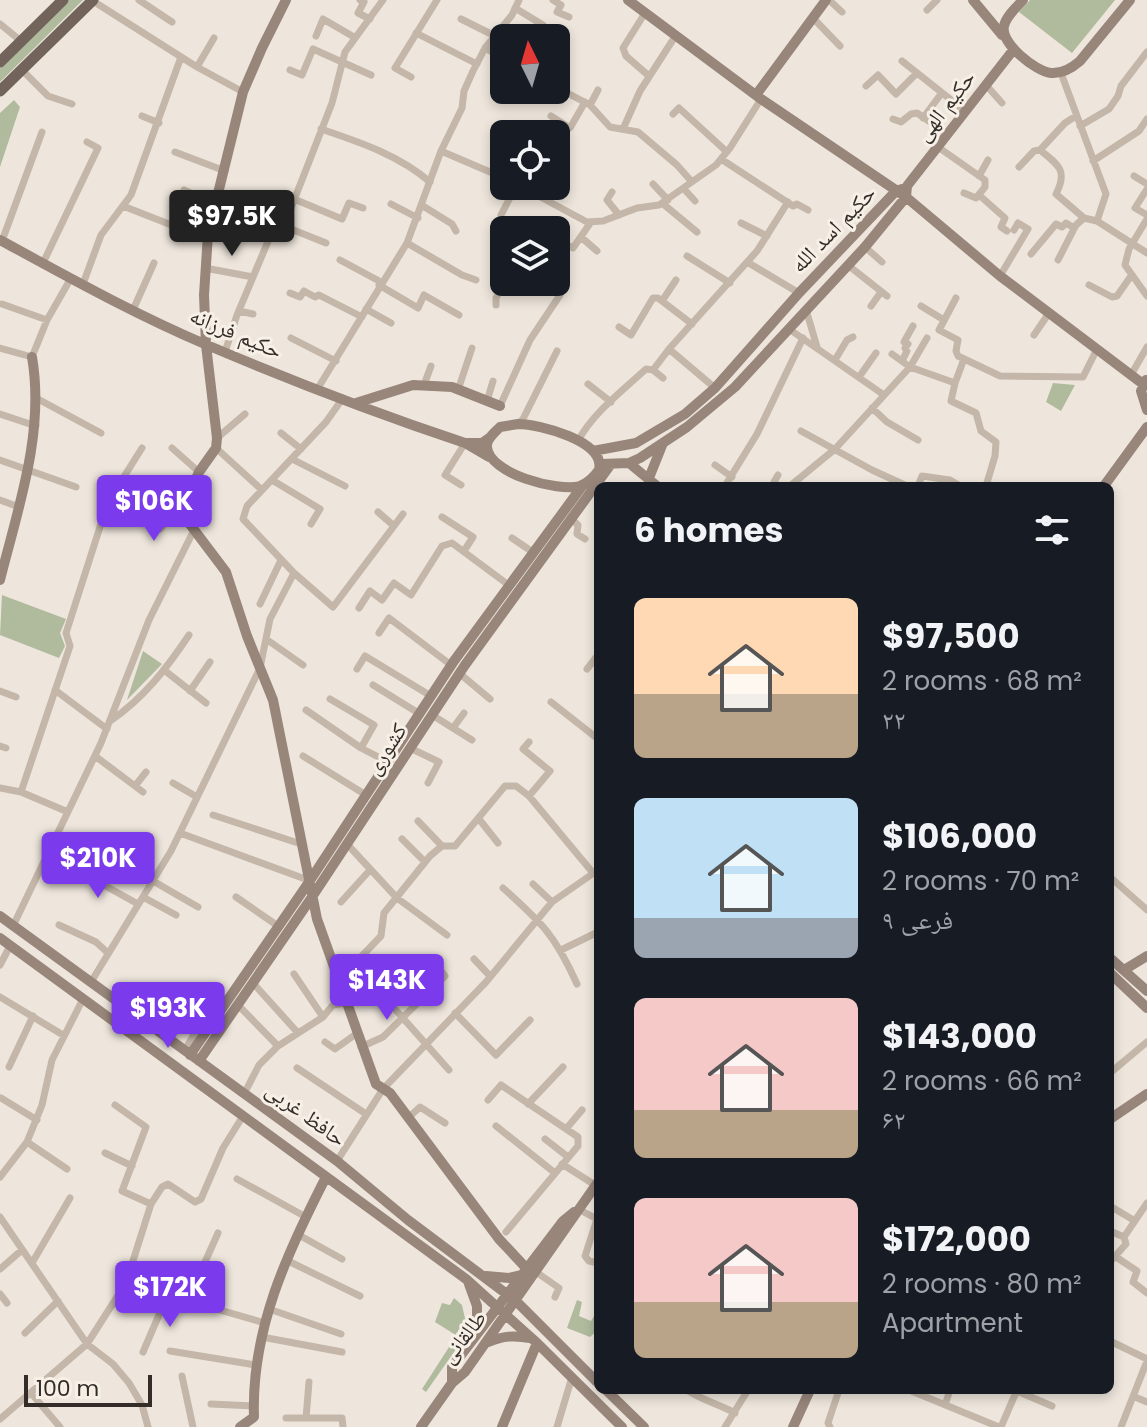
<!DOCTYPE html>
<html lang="en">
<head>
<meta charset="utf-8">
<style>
	body { margin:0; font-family:Poppins,"Noto Naskh Arabic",sans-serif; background:#242831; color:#f1f3f6; height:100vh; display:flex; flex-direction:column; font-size:30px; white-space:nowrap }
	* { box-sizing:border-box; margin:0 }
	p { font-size:26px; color:#9ea1a6 }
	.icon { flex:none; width:44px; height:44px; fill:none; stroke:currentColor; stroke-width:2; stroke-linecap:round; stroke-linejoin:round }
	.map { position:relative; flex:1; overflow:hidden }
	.drawer { position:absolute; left:594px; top:482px; width:520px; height:912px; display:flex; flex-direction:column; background:#171b24; border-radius:12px; box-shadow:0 4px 12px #0003 }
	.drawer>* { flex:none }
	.needle { width:52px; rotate:355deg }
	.controls { position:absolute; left:490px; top:24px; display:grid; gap:16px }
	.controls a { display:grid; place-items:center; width:80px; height:80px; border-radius:12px; background:#171b24; box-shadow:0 4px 12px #0003; font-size:40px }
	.scale { position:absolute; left:24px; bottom:20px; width:128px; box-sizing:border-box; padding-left:8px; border:4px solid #332c28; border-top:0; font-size:22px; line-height:28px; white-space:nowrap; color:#332c28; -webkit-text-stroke:6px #f6f0e7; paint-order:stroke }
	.price { position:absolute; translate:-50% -68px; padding:0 18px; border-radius:8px; background:#7c3aed; color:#fff; font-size:26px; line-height:52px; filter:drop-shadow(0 2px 4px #0008) }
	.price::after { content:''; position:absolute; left:50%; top:48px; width:24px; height:18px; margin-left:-12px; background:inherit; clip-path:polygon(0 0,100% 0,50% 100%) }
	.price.active { background:#222; color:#fff }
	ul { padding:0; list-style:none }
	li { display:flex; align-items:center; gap:24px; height:200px; padding:0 40px }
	li span { display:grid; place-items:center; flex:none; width:224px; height:160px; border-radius:12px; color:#555 }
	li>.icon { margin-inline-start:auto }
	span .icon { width:96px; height:96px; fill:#fffc; stroke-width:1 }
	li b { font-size:34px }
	h2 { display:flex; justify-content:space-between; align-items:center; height:96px; padding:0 40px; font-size:34px }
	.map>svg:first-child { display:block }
	.green { fill:#b0bb9e }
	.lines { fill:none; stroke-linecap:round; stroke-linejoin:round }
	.street { stroke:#c4b7a9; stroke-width:7 }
	.secondary { stroke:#98867b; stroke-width:10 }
	.primary { stroke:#73645b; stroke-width:11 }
	.labels { text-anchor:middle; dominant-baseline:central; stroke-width:6; stroke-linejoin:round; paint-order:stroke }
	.street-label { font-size:22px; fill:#332c28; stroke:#f6f0e7 }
</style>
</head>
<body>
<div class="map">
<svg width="1147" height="1427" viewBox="0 0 1147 1427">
	<rect width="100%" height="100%" fill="#eee6dc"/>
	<!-- green -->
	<path class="green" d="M68,0H83L0,82V68Z
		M1030,0H1115L1072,53L1019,12Z
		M14,100L20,107L0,167V113Z
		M1053,383L1075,385L1061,411L1046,402Z
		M2,595L66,619L60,633L65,646L59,658L0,635Z
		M143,651L162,664L127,700Z
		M454,1298L462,1305L468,1332L426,1392L422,1389L451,1344L454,1334L435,1322L442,1303L450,1305Z
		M577,1300L582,1302L579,1316L591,1321L598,1309V1330L590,1337L567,1328Z"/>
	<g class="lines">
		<!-- street -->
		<path class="street" d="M139,0L172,22
			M360,0L364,2L358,13L370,19
			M553,0L561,5L557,12L569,17
			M829,0L842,12
			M93,1L197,67L243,92
			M515,8L543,25
			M927,10L937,0
			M645,13L623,48L626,56L649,76
			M813,18L840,46
			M461,19L495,36
			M0,24L21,41
			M416,33L477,64
			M316,36L323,19L354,37
			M485,48L504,59
			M902,61L965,111
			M197,67L214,38
			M22,70L48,96L72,104
			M290,70L302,75L313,49L371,75
			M1061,73L1106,194L1097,221L1147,253
			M411,77L395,68L437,0
			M986,85L1002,103
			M866,86L878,75L896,94L916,74
			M556,87L590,105L610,127L638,132L677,165L692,182
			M590,105L598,90
			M673,114L679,108L727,152
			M142,116L159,123
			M551,116L570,128L585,102
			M923,118L941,94
			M893,119L901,122L911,114L917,113L948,134
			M1080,126L1109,109L1118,96L1121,86L1147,52
			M321,129C359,142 399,155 430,182
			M623,129L640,91L676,35
			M938,147L985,180V187L976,198L964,193
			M1040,150L1065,123L1076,116
			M441,151L504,178
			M175,152L225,171
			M721,159L793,206L797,204L808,210
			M1093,161L1139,131L1147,119
			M1019,167L1034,151L1040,150C1059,165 1068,171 1056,194L1084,218
			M979,176L988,160
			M1134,176L1147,184
			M653,184L668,200
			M520,186L587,222L603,221L637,208L659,205L716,165L730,148L761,99
			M684,189L695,201
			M1147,189L1135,208L1147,215
			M184,190L215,204
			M612,192L607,200L619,215
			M979,195L1005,218L1001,227L1007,231
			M216,199L326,243
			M294,199L342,219L349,203L363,208
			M662,203L697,232
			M391,204L418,218
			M123,206L207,239
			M423,206L452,224L456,231
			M501,215L516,186
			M1147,219L1129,249L1125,265L1147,296
			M741,223L767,236
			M284,226L332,103L345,52L383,0
			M581,237L597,251
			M556,239L573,248L591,222
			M2,241L42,132
			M407,243L462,275L476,280
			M865,247L882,262
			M1031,254L1056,224L1062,227L1066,223L1074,228
			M687,256L730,283
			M340,260L381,282
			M1058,260L1076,225L1084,218L1097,221
			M747,262L799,293
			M43,263L98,148L87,142
			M849,266L887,296
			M205,268L253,277
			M1000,276L1028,229L1018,223L1014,230
			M83,284L101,235L131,195L181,57
			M379,285L418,308L424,295L459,315
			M1089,285L1112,297L1117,296L1131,276
			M290,293L300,297L304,291L315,297L319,295L362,317
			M956,298L939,330L958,340L956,351L958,356L1000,376L1083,377L1097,349
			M662,301L676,280
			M2,304L47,320
			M496,305V298L505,282L514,288L518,282
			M871,306L881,292
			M921,306L944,320
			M366,309L391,323
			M133,310L154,263
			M239,311L253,314
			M807,313L817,347
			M619,327L631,335L653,298H658L692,324
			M789,329L884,395
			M1034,335L1049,313
			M291,338L336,361
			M0,348L32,357L47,320L71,278
			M669,349L715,388
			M225,352L237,315L269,239
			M892,354L910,367L955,383L951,401L976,413L981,431L996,442L995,456L986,486
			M835,360L847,340L853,337
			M902,361L907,351L905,348L908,344L904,342L913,326
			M653,370L669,349L757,251L788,202
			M653,370L663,378
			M1131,375L1147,347
			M859,377L876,353
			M955,383L964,359
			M588,384L611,402
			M424,385L431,366
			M318,388L407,243L441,151L462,108L464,91L473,71L485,48L512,15L519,0
			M458,390L472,348
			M36,398L101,433
			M343,398L326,422L247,506L243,519L294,573L333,607L403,514
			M487,401L493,381
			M500,406L530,340L560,295
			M872,408L887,422L918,440
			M0,414L36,426
			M518,424L523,419L557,351
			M801,431L872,470L907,486
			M281,433L301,449
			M217,438L245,414
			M578,441C593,413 622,391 646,369L653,370
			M172,448L199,472
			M216,448L262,490
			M292,459L345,486
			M0,460L76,487
			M715,465L732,477
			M778,475L774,482L778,486
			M272,480L320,509L311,524
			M461,485L445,475L465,443
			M725,486L757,434L803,338
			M790,486L835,449L910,367L927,338
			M918,486L922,476L950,480L960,486
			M114,495L160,529L188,496
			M0,500L19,507
			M378,512L394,526
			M442,517L473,537L464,551
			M571,519L578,525L577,534L585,539
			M512,538L534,553
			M260,604L281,560
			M359,608L370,591L382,600L394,583L411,595L442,546L452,543L510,586
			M379,633L389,618L451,665
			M266,639L303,665
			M357,669L365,656L431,696
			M587,669L598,655
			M164,670L206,703
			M459,673L490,699
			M373,685L420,714
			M55,690L107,729
			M0,691L16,697
			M190,691L210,662
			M330,699L374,725L361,748
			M551,702L598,739
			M306,710L361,748L388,762
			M432,715L472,740
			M110,721C143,699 167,668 189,635
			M453,728L464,713
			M0,746L6,748
			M410,748L439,762L428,783
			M95,756L143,792
			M303,756L366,795
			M173,783L197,797
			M135,786L146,772
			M0,788L21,792L68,812
			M21,792L70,646L66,633L108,502L142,448
			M529,796L550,771L523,749L529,742
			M213,815L301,844
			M479,819L498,843
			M418,821L442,846
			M180,833L308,880
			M402,839L425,862
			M106,843L122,850
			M347,844L397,898L447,935
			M76,861L73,868L138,904
			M1110,877L1147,910
			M153,881L198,907
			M533,884L552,902
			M105,886L127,840
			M503,888C542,923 555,935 577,984
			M143,897L176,915
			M236,897L278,926
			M341,902L370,870
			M59,925L96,942L108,953
			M13,926L101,743L149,620L194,530
			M561,950L598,932
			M474,959L490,976
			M0,965L10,946
			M294,974L323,1017
			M338,981L381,936L384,913L430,856L442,846H455L505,786H516L529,796L593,873
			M370,981L449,1070
			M91,982L171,851L260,668L270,619L294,573
			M253,983L298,1033
			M0,997L63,1035
			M238,1005L278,1046
			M455,1013L496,1055L530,1020
			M325,1042L335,1049L356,1034
			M361,1047L383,1037L445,976L435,964
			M185,1050L218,993
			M9,1067L33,1016
			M297,1068L366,1114
			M1110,1073L1147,1042
			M244,1094L259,1065L278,1046L323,1017L333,1005L346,1003
			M1,1098L37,1120
			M488,1100L501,1085L578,1137V1146L506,1232
			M528,1104L563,1067
			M408,1118L420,1107L445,1123
			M496,1126L555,1173
			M566,1129L582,1110
			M545,1139L568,1157
			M27,1142L67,1169
			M105,1153L132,1166
			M337,1161L383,1089L486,982L552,902L598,870
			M562,1164L595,1185
			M0,1177L27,1142L42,1105L52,1060L83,999
			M237,1179L306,1217
			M151,1204L162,1187L168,1184L195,1202L201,1199L223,1148L243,1116
			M1110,1206L1135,1221
			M578,1209L597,1219L585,1256L589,1261L598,1263
			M0,1217L87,1344L113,1364L129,1383L142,1405L148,1427
			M1110,1231L1124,1237
			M297,1234L342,1259
			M1116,1257L1137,1271L1133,1282L1147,1293
			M286,1260L360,1296
			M1110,1262L1126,1244L1124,1237L1147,1203
			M32,1263L70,1198
			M0,1269L22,1250
			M536,1272L559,1288L555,1297
			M598,1275V1281
			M126,1283L265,1323
			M0,1294L7,1303
			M188,1300L218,1233
			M269,1309L341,1334
			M25,1333L58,1301
			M262,1337L342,1352
			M1110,1341L1147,1359
			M170,1351L256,1365
			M143,1352L168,1294
			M182,1376L193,1427
			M687,1390C702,1400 718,1404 735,1413
			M909,1390L999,1427
			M1017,1391L1052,1406
			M31,1393L60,1427
			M1135,1397L1147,1402
			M211,1404L254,1406
			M945,1405L950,1390
			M286,1418H342L343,1427
			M306,1418L309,1382
			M0,1419L87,1344L126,1283L151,1204L122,1191L146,1127L115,1105
			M557,1427L572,1377
			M725,1427L748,1390
			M830,1427L828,1423L839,1390
			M1001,1427L1017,1390
			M1121,1427L1147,1361"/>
		<!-- secondary -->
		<path class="secondary" d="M286,0L262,48L243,92L208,234L204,295L206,345L217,438L216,448L199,472L188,496L189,523L226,572L247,636L273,700L317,919L376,1084L390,1093L499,1239L527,1269
			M628,0L761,99L906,197L1000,276L1143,384
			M973,0L1002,35
			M1023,0C1017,7 1006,16 1004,26C1000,43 1035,71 1051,73C1063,74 1072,68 1080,61L1130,0
			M756,95L826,0
			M0,240C68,277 136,315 207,345C292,381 378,414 465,443
			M1146,380L1141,391L1147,410
			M356,403L413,385L452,387L500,406
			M518,424C539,424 606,441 599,470C594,477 588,483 580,486C558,492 489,474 487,447C486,439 495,432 500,427Z
			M593,451L636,443L685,414L715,388L799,293L896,191L902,189
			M489,457L465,443H482L489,438
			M629,463L657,486
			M601,464L629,463L640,458L687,427L735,387L865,247L906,197L907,186L1014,49
			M649,478L663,443
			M1104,486L1147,427
			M0,580C18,508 45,432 32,357
			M0,916L337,1161L408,1220L516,1301L598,1383
			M0,938L466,1279L537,1343L622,1427
			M1110,958L1147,991
			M1124,970L1147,956
			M1110,973L1147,1008
			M190,1055L309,882L454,661L583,485
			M199,1061L312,897L465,665L611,464
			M1110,1119L1147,1094
			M486,1276L509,1278L521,1275
			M469,1284L477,1306V1334
			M488,1342C503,1336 514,1335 530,1338
			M452,1383V1367L563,1221L574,1212
			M606,1390L644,1427
			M240,1427L254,1417C251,1330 287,1253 326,1177
			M421,1427L452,1383L465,1372L598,1182
			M502,1427L537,1343
			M793,1427L810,1390"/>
		<!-- primary -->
		<path class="primary" d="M0,62L63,0
			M0,91L93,0"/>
	</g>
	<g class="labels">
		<!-- street labels -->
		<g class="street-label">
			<text transform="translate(945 106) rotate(-52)">حکیم الهی</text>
			<text transform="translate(833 229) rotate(-46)">حکیم اسد الله</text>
			<text transform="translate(236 333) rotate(23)">حکیم فرزانه</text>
			<text transform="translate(386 749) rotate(-57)">کشوری</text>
			<text transform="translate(306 1114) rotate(36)">حافظ غربی</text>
			<text transform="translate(463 1337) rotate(-52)">طالقانی</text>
		</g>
	</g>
</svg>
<div class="controls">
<a><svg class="needle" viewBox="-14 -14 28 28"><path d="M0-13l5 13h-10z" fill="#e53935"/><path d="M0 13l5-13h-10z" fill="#9ea1a6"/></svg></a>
<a><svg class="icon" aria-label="locate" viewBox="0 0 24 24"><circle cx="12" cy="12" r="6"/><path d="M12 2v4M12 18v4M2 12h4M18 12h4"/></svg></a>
<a><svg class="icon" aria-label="layers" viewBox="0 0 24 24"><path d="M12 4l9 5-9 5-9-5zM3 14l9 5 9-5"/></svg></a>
</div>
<div class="scale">100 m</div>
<b class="price active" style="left:232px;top:258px">$97.5K</b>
<b class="price" style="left:154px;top:543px">$106K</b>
<b class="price" style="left:98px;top:900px">$210K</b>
<b class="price" style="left:387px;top:1022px">$143K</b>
<b class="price" style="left:168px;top:1050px">$193K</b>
<b class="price" style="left:170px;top:1329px">$172K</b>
<section class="drawer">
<h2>6 homes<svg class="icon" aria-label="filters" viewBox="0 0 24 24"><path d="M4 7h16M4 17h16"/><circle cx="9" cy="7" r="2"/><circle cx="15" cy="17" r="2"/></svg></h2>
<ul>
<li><span style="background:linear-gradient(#ffd9b3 60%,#b9a48a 0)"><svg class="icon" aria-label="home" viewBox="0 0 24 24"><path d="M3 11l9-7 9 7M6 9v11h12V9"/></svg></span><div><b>$97,500</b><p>2 rooms · 68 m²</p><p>۲۲</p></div></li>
<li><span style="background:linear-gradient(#bfe0f5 75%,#9aa5b1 0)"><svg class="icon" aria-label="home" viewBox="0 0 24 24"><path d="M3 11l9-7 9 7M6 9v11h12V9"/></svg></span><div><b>$106,000</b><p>2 rooms · 70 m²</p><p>فرعی ۹</p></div></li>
<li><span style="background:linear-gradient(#f6c9c9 70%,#b9a48a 0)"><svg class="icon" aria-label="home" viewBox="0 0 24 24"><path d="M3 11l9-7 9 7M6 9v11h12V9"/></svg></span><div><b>$143,000</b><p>2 rooms · 66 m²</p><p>۶۲</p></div></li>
<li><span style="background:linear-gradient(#f6c9c9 65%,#b9a48a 0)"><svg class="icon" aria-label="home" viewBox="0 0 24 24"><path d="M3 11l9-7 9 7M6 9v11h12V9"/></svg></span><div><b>$172,000</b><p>2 rooms · 80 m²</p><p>Apartment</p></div></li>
</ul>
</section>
</div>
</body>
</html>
